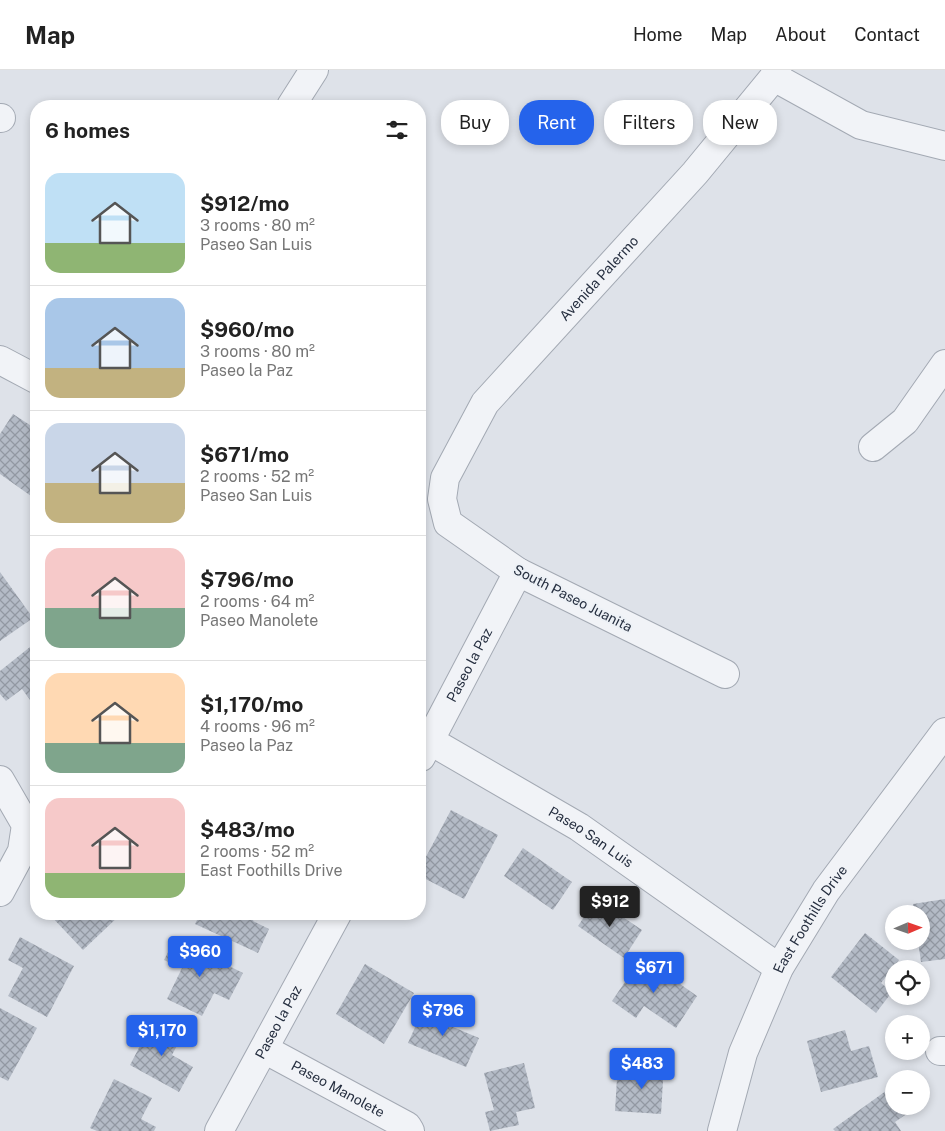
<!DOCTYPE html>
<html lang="en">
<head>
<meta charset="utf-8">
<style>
	body { margin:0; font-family:"Public Sans",sans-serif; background:#f6f6f6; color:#222; height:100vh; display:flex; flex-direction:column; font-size:19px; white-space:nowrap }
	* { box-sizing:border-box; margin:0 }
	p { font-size:16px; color:#767676 }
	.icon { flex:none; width:28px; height:28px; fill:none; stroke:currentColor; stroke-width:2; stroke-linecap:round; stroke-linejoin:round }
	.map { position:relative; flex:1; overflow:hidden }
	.details { position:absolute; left:30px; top:30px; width:396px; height:820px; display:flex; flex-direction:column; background:#fff; border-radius:20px; box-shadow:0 2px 8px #0003 }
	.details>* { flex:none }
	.guide { position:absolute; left:441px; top:30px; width:429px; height:45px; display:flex; gap:10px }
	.needle { width:32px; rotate:88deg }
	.tools { position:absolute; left:885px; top:835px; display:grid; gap:10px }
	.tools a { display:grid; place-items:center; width:45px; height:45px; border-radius:50%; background:#fff; box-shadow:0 2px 8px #0003; font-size:25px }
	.price { position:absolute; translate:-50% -42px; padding:0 11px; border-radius:5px; background:#2563eb; color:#fff; font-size:16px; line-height:32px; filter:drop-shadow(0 1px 2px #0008) }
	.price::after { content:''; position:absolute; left:50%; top:30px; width:15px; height:11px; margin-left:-8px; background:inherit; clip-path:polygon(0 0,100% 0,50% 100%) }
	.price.on { background:#222; color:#fff }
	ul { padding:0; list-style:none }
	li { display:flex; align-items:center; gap:15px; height:125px; padding:0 15px }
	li+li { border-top:1px solid #e0e0e0 }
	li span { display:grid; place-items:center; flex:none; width:140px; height:100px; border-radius:15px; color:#555 }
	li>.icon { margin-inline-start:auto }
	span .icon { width:60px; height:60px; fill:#fffc; stroke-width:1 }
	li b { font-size:21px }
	h2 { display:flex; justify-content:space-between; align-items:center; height:60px; padding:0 15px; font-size:21px }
	.pill { padding:0 18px; border-radius:20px; background:#fff; box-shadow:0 2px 8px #0003; font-size:18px; line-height:45px }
	.pill.on { background:#2563eb; color:#fff }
	header { display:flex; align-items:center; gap:30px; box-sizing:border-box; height:70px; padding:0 25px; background:#fff; border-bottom:1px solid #e0e0e0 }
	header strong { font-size:24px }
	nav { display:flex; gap:28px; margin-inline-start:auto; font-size:18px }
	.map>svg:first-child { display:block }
	.building { fill:url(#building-cross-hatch) }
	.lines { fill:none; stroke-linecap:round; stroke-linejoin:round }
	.minor-casing { stroke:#a3a9b3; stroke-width:30 }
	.minor { stroke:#f1f3f7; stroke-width:28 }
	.labels { text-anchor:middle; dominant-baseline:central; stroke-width:4; stroke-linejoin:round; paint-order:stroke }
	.street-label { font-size:14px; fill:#262f40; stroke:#edf1f6 }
</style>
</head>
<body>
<header>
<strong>Map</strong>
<nav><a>Home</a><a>Map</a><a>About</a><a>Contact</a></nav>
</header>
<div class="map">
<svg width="945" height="1061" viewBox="0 0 945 1061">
	<defs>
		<pattern id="building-cross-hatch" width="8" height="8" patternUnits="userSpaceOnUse" patternTransform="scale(1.25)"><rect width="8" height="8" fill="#b4bbc6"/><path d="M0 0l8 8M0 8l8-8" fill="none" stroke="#9298a2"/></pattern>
	</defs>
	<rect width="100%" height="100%" fill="#dee2e9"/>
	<!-- building -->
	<path class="building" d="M13,344L36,359V418L31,426L0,404V364Z
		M0,502L33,548L0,571Z
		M30,577L36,584V638L22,619L6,631L0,624V601Z
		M451,740L498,765L464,829L420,806V798Z
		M523,778L572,812L553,840L504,806Z
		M596,829L642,860L624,888L578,856Z
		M945,829V889L921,892L918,871H921V844H914L913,834Z
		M49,844H121L83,880Z
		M200,844H256L253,851L269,859L258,883L195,854Z
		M865,863L899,890L881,913L892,922L876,943L831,907Z
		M20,867L74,896L47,947L8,926L23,898L8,890Z
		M175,869L243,903L229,930L214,923L202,946L167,929L182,898L164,890Z
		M642,887L697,926L676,958L644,936L636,948L612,931Z
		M365,894L414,923L384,974L336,944Z
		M425,935L457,949L453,957L479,968L466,997L408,973Z
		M0,938L37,958L8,1011L0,1007Z
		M153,951L182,966L172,985L193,997L179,1022L130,995Z
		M845,960L851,981L869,976L878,1007L821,1022L807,971Z
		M638,992L664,994L661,1044L615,1041L617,1008L637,1010Z
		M524,993L535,1038L516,1042L519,1055L490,1061L485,1042L494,1040L484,1003Z
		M114,1009L152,1028L141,1049L156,1057L154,1061H97L90,1058Z
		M890,1018L894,1024V1036H903L908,1043L895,1052L901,1061H835L833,1059Z"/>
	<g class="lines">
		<!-- minor casing -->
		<g class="minor-casing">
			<g id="minor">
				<path d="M774,7L861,55L945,76"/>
				<path d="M291,36L314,0"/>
				<path d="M0,48H1"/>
				<path d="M0,290L36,309"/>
				<path d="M873,377L905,351L945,294"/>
				<path id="s1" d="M725,604L518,502L448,453L442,429L445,408L485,333L695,103L774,7L777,0"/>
				<path id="s2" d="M420,665L579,757L779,898"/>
				<path id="s3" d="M421,687L518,502"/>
				<path d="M0,710L26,755L22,781L0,822"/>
				<path id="s4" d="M264,979L407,1056L410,1061"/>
				<path d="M940,981H945"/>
				<path id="s5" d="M219,1061L337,844"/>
				<path id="s6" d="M722,1061L743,983L779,898L826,821L945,662"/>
			</g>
		</g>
		<!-- minor -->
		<use href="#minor" class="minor"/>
	</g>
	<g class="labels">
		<!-- street labels -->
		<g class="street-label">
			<text stroke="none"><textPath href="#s1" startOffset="616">Avenida Palermo</textPath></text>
			<text transform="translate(573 528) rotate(27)">South Paseo Juanita</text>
			<text stroke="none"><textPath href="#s3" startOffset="104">Paseo la Paz</textPath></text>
			<text stroke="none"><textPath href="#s2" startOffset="199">Paseo San Luis</textPath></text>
			<text stroke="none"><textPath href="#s6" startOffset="231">East Foothills Drive</textPath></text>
			<text stroke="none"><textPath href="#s5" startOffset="124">Paseo la Paz</textPath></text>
			<text stroke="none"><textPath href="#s4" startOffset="84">Paseo Manolete</textPath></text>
		</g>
	</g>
</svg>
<div class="tools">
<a><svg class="needle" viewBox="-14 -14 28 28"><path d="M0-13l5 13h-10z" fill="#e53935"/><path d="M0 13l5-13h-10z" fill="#767676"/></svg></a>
<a><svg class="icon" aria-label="locate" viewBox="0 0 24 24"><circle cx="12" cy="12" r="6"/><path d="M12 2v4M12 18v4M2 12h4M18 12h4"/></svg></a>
<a>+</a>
<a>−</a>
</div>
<b class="price on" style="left:610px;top:858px">$912</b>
<b class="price" style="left:200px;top:908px">$960</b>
<b class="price" style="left:654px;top:924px">$671</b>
<b class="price" style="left:443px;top:967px">$796</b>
<b class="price" style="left:162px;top:987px">$1,170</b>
<b class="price" style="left:642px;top:1020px">$483</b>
<div class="guide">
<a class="pill">Buy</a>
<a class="pill on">Rent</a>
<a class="pill">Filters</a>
<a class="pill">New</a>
</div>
<section class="details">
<h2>6 homes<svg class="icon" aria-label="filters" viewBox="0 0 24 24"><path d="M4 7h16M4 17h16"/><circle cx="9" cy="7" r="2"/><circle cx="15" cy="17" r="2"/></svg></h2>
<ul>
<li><span style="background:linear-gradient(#bfe0f5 70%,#8fb573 0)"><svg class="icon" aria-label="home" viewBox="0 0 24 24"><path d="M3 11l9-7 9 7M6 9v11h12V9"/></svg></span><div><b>$912/mo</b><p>3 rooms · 80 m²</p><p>Paseo San Luis</p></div></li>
<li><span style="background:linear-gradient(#a9c7e8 70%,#c2b280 0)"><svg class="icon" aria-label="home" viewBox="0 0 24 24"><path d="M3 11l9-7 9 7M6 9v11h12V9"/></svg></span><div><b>$960/mo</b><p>3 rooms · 80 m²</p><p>Paseo la Paz</p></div></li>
<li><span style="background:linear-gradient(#c9d6e8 60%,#c2b280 0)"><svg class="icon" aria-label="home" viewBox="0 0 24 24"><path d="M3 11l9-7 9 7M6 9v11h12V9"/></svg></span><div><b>$671/mo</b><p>2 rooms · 52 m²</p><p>Paseo San Luis</p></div></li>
<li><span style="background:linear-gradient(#f6c9c9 60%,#7fa58c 0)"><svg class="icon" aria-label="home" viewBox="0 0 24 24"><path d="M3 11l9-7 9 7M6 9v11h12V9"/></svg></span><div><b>$796/mo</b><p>2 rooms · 64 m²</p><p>Paseo Manolete</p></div></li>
<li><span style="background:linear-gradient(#ffd9b3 70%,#7fa58c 0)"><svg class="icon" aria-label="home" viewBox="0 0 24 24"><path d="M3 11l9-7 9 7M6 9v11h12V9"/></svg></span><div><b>$1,170/mo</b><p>4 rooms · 96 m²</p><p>Paseo la Paz</p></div></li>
<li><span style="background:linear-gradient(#f6c9c9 75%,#8fb573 0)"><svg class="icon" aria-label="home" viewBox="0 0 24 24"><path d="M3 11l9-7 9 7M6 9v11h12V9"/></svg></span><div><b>$483/mo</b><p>2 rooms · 52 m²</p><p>East Foothills Drive</p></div></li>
</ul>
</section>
</div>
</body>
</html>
